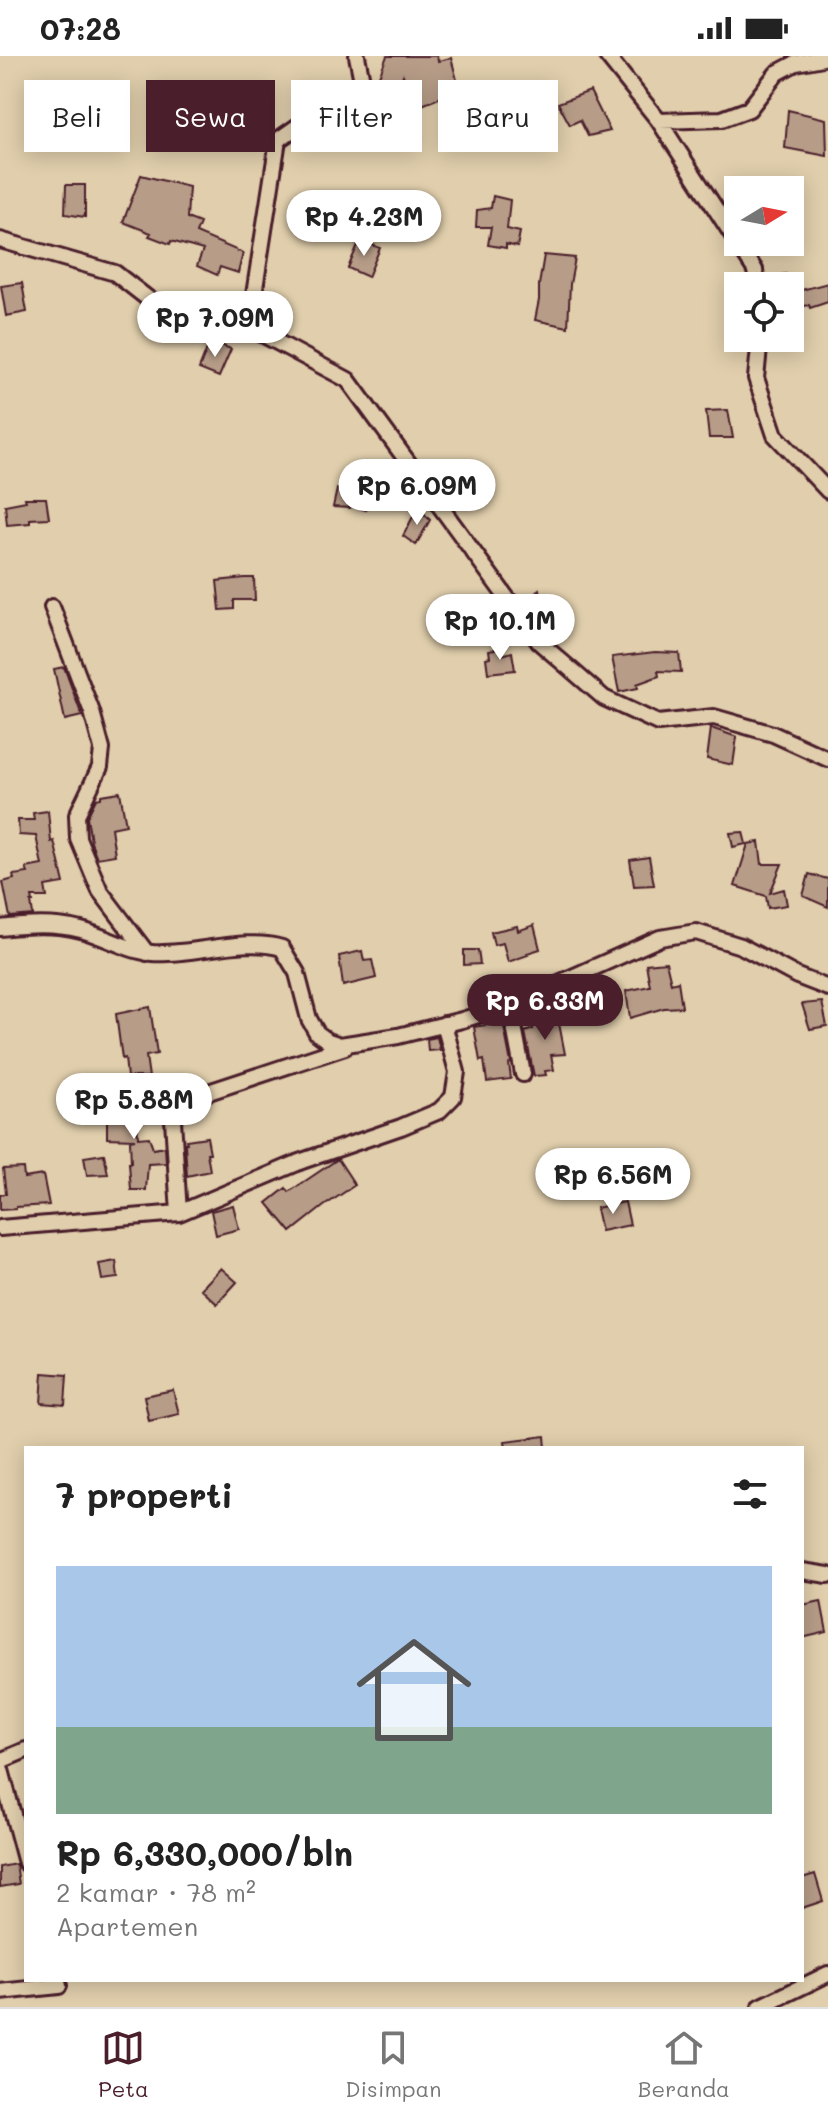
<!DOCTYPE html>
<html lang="id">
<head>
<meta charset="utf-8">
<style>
	body { margin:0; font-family:Mali,sans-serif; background:#f6f6f6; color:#222; height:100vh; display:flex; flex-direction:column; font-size:30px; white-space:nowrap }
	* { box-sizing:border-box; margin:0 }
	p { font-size:26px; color:#767676 }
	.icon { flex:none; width:44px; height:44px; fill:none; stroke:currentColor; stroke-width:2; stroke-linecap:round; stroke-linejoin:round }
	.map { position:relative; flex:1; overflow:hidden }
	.drawer { position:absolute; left:24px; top:1390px; width:780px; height:536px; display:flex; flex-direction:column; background:#fff; border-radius:0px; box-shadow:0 4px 20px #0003 }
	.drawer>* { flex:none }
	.banner { position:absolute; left:24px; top:24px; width:780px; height:72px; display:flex; gap:16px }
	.needle { width:52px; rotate:80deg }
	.controls { position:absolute; left:724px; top:120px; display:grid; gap:16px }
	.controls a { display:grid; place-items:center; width:80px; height:80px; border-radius:0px; background:#fff; box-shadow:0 4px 20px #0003; font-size:40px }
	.price { position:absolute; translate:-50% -68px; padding:0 18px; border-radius:28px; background:#fff; color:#222; font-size:26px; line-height:52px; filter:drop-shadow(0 2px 4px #0008) }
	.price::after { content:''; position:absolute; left:50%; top:48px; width:24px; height:18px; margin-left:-12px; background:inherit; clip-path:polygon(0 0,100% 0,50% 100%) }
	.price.active { background:#4a1f2b; color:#fff }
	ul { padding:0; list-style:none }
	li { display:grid; align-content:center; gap:16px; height:424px; padding:0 32px }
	li span { display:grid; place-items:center; height:248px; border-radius:0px; color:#555 }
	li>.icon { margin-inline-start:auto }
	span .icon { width:144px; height:144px; fill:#fffc; stroke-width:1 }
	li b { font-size:34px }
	h2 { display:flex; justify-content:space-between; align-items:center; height:96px; padding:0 32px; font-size:34px }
	.pill { padding:0 28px; border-radius:0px; background:#fff; box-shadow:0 4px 20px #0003; font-size:28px; line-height:72px }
	.pill.active { background:#4a1f2b; color:#fff }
	.status { display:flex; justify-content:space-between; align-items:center; height:56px; padding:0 40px; background:#fff; direction:ltr }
	.status svg { height:22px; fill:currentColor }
	.tab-bar { display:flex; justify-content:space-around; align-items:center; height:112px; border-top:2px solid #e0e0e0; background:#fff; font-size:22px; color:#767676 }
	.tab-bar a { display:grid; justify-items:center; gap:4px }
	.tab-bar .active { color:#4a1f2b }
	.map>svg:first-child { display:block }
	.building { fill:#b79d88; stroke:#4a1f2b; stroke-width:2 }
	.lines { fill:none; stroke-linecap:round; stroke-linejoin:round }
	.street-casing { stroke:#4a1f2b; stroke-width:20 }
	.street { stroke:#e0ceac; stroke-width:14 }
</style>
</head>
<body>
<div class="status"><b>07:28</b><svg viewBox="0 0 49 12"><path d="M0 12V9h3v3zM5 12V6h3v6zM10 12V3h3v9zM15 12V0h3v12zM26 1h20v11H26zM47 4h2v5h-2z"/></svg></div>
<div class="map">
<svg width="828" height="1951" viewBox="0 0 828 1951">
	<rect width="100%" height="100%" fill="#e0ceac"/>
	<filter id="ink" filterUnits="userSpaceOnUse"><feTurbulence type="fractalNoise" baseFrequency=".0125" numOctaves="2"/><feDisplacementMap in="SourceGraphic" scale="16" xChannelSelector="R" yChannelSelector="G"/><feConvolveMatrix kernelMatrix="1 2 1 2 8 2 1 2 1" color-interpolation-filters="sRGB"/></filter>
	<g filter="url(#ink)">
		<!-- building -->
		<path class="building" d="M387,0H437L438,5L451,2L457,24L465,38L439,42L415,52L403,19L390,51L370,43Z
			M590,35L610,75L588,80L580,64L570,69L558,47Z
			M788,54L826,63L827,100L785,92Z
			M141,119L189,131L187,162L200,167L196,177L243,197L238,217L220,211L217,219L197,210L203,194L171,185L170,188L149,180L151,177L123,166Z
			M66,129H85V161L65,158Z
			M493,140L510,144L507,173L520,176L517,191L506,188V192L488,189L491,171H476L477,154L491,152Z
			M360,184L380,192L368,221L348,212Z
			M544,199L575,202L570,228L568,271L535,264L539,244V229Z
			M786,218L789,230H767L766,221Z
			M22,227L27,256L6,260L1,230Z
			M828,227V246L810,252L809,249L790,253V237Z
			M210,285L231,293L219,321L199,313Z
			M728,354L733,382H709L706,355Z
			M337,433L369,436L366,454L350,450V452L333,451Z
			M25,442H46L49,462L30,463V467L7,469L5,449L26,445Z
			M418,451L430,464L416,489L403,480Z
			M245,522H254L255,544H234V553L220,554L217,525Z
			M539,533L549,550L535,559L526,549Z
			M500,592L502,599L512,596L515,614L488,617L486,602L490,601L489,594Z
			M655,596L679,597L681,616L658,615L659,620L637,628L638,632L619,636L612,601Z
			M64,611L82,660L65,664L54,613Z
			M711,672L737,681L733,709L707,703Z
			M120,736L126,769L111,772L115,799L97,802L91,786L87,761L96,743L101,742V739Z
			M48,755L51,786L54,785L64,827L45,830L47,841H32L33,846H31L33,859L10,861L3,826L14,823L13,819L28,817L26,812L42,809L36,780L19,779L18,764H34L33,757Z
			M743,776L746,788L733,791L730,777Z
			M759,786L762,808H782L770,837L784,833L787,849L768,852L766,840L735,830L748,788Z
			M649,801L654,829L634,830L630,804Z
			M809,818L828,823V851L803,840Z
			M534,869L540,893L527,897L528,899L508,906L503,887L494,889L491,876L517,870L518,875Z
			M464,894H478L480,908L464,909Z
			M362,895L364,905L372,904L376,922L343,930L339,900Z
			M666,906L671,927L678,925L682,951L664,952L630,962L626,935L650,930L646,908Z
			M822,946L827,970L810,973L802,948Z
			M150,951L157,998L146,1000L149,1021H127L125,1002L122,1003L116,958Z
			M556,952L565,998L551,999L554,1014L545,1015L546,1019L534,1020L525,976L533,973L532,965L542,962L541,953Z
			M503,966L511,1007L509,1008L511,1023L487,1026L484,1004L480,1005L474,971Z
			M437,981L440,994L428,995L427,983Z
			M118,1036L136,1037L138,1082L149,1081L153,1093L165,1091L166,1107L148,1108L146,1134H131L129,1107H131L130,1084L135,1083L107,1082V1060L118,1061Z
			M207,1081L210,1097H207L210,1115L187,1120L185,1087H187L186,1084Z
			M104,1098L108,1118L87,1119L84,1101Z
			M338,1103L355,1129L324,1150L291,1176L267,1147L286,1132L289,1136Z
			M23,1112L24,1122L43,1119L49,1149L16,1151V1153L0,1154V1138H6L3,1113Z
			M625,1146L630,1169L601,1175L596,1152Z
			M233,1149L239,1173L216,1179L211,1155Z
			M116,1205L118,1222L102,1224L99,1208Z
			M221,1212L237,1226L217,1248L201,1233Z
			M43,1317L67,1319L65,1349L41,1347Z
			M173,1334L179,1358L149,1365L144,1340Z
			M545,1380L546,1392H506L505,1385Z
			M821,1545L827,1576L802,1582V1549Z
			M16,1808L19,1828L0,1831V1811Z
			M815,1818L823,1845L802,1852V1822Z"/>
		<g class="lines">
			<!-- street casing -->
			<g class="street-casing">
				<path id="street" d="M607,0L659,65L755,214L757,230
					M659,65L722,63L749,53L777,17L796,7L828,1
					M0,184L115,217L169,259L249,271L348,324L539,586L604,642L658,667L714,661L773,678L828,703
					M249,271L278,84L362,25L357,0
					M760,282L756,322L775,379L828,435
					M52,551L92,656L102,693L100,711L77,759L78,782L100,835L147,897
					M0,872C27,869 54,867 81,874C104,880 128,895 152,897C192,900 245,880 282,892L297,917L309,963L317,977L328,985L340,989L398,980L462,964L510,949L660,882L696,876L741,890L797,920L828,932
					M510,949L523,1018
					M179,1157L172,1048L345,991
					M0,1172L179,1157L302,1105L401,1071L439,1055L453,1041L457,1016L444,968
					M802,1515L828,1519
					M0,1705L26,1694
					M0,1710L26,1807
					M0,1936L59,1930L57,1924
					M760,1951L828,1918"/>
			</g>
			<!-- street -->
			<use href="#street" class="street"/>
		</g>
	</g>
</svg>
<div class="controls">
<a><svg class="needle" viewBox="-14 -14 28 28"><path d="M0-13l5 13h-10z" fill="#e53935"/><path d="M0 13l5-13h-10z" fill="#767676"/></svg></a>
<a><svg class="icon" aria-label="locate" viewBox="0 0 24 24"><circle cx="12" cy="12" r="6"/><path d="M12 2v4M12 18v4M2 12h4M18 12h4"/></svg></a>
</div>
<b class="price" style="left:364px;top:202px">Rp 4.23M</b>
<b class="price" style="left:215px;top:303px">Rp 7.09M</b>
<b class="price" style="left:417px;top:471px">Rp 6.09M</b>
<b class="price" style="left:500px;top:606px">Rp 10.1M</b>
<b class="price active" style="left:545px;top:986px">Rp 6.33M</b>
<b class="price" style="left:134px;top:1085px">Rp 5.88M</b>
<b class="price" style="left:613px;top:1160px">Rp 6.56M</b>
<div class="banner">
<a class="pill">Beli</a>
<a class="pill active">Sewa</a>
<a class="pill">Filter</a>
<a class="pill">Baru</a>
</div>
<section class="drawer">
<h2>7 properti<svg class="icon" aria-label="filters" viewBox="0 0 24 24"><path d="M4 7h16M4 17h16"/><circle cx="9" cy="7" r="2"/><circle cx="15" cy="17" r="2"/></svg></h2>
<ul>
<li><span style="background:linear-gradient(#a9c7e8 65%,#7fa58c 0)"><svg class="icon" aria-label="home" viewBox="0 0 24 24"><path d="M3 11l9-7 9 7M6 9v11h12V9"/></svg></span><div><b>Rp 6,330,000/bln</b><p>2 kamar · 78 m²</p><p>Apartemen</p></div></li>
</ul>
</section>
</div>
<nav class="tab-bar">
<a class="active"><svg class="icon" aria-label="map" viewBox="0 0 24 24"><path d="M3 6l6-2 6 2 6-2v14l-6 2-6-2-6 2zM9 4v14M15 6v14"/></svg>Peta</a>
<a><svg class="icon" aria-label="saved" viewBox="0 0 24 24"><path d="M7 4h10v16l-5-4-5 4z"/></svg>Disimpan</a>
<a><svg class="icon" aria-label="home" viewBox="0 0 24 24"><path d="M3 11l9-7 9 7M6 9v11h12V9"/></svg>Beranda</a>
</nav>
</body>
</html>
